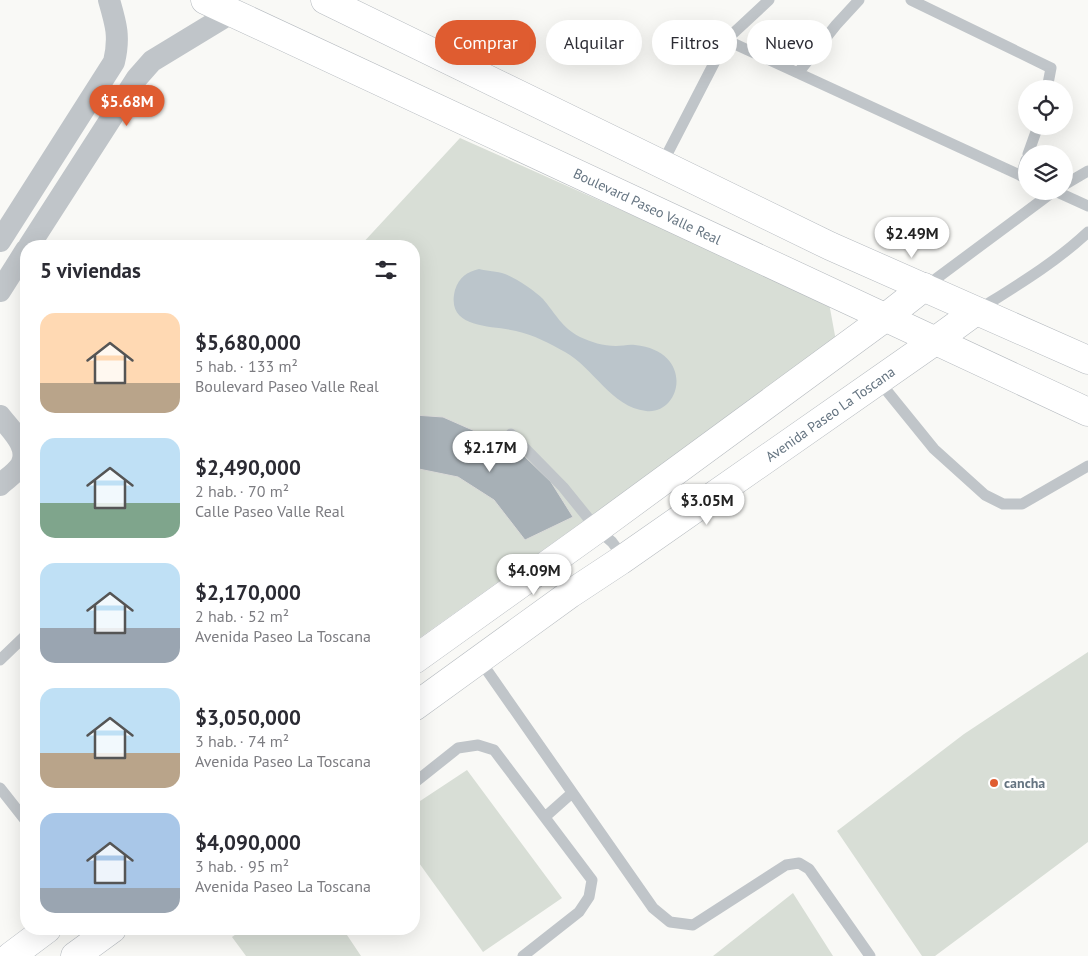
<!DOCTYPE html>
<html lang="es">
<head>
<meta charset="utf-8">
<style>
	body { margin:0; font-family:"PT Sans",sans-serif; background:#f7f7f7; color:#2b2b33; height:100vh; display:flex; flex-direction:column; font-size:19px; white-space:nowrap }
	* { box-sizing:border-box; margin:0 }
	p { font-size:16px; color:#7c7c81 }
	.icon { flex:none; width:28px; height:28px; fill:none; stroke:currentColor; stroke-width:2; stroke-linecap:round; stroke-linejoin:round }
	.map { position:relative; flex:1; overflow:hidden }
	.panel { position:absolute; left:20px; top:240px; width:400px; height:695px; display:flex; flex-direction:column; background:#fff; border-radius:20px; box-shadow:0 5px 20px #0002 }
	.panel>* { flex:none }
	.top-card { position:absolute; left:435px; top:20px; width:475px; height:45px; display:flex; gap:10px }
	.controls { position:absolute; left:1018px; top:80px; display:grid; gap:10px }
	.controls a { display:grid; place-items:center; width:55px; height:55px; border-radius:50%; background:#fff; box-shadow:0 5px 20px #0002; font-size:25px }
	.price { position:absolute; translate:-50% -42px; padding:0 11px; border-radius:18px; background:#fff; color:#222; font-size:16px; line-height:32px; filter:drop-shadow(0 1px 2px #0008) }
	.price::after { content:''; position:absolute; left:50%; top:30px; width:15px; height:11px; margin-left:-8px; background:inherit; clip-path:polygon(0 0,100% 0,50% 100%) }
	.price.active { background:#df5c30; color:#fff }
	ul { padding:0; list-style:none }
	li { display:flex; align-items:center; gap:15px; height:125px; padding:0 20px }
	li span { display:grid; place-items:center; flex:none; width:140px; height:100px; border-radius:15px; color:#555 }
	li>.icon { margin-inline-start:auto }
	span .icon { width:60px; height:60px; fill:#fffc; stroke-width:1 }
	li b { font-size:21px }
	h2 { display:flex; justify-content:space-between; align-items:center; height:60px; padding:0 20px; font-size:21px }
	.pill { padding:0 18px; border-radius:22px; background:#fff; box-shadow:0 5px 20px #0002; font-size:18px; line-height:45px }
	.pill.active { background:#df5c30; color:#fff }
	.map>svg:first-child { display:block }
	.green { fill:#d8ded6 }
	.water { fill:#bbc5cb }
	.building { fill:#a7b0b6; stroke:#dbdbd9 }
	.lines { fill:none; stroke-linecap:round; stroke-linejoin:round }
	.secondary-casing { stroke:#b5babf; stroke-width:29 }
	.lane { stroke:#c0c5c9; stroke-width:11 }
	.street { stroke:#c0c5c9; stroke-width:22 }
	.secondary { stroke:#fff; stroke-width:28 }
	.poi-dot { fill:#df5c30; stroke:#fff; stroke-width:2 }
	.labels { text-anchor:middle; dominant-baseline:central; stroke-width:5; stroke-linejoin:round; paint-order:stroke }
	.street-label { font-size:14px; fill:#657481; stroke:#fff }
	.poi-label { font-size:14px; font-weight:bold; fill:#657481; stroke:#fff; text-anchor:start }
</style>
</head>
<body>
<div class="map">
<svg width="1088" height="956" viewBox="0 0 1088 956">
	<rect width="100%" height="100%" fill="#f9f9f6"/>
	<!-- green -->
	<path class="green" d="M460,138L829,303L836,341L414,642V246H360Z
		M1088,652V842L935,956H922L837,831L964,734Z
		M467,770L562,898L483,952L414,856V805Z
		M793,893L833,956H713Z
		M243,929H343L361,956H246L232,937Z"/>
	<!-- water -->
	<path class="water" d="M479,269C487,271 497,271 505,274C516,278 535,291 543,299C555,313 562,328 580,337C591,342 603,346 616,346C622,346 629,344 635,345C695,351 682,415 646,411C611,407 594,368 565,352C549,343 534,335 516,331C492,325 445,330 455,290C459,277 467,272 479,269Z"/>
	<!-- building -->
	<path class="building" d="M414,415L443,417L518,450L551,482L573,517L525,540L494,500L458,477L414,468Z"/>
	<g class="lines">
		<!-- secondary casing -->
		<g class="secondary-casing">
			<g id="secondary">
				<path id="s1" d="M205,0L1088,412"/>
				<path d="M325,0L830,246L1088,360"/>
				<path d="M414,660L597,529L886,317L924,287"/>
				<path id="s2" d="M414,707L570,594L620,561L935,341L976,311"/>
				<path d="M11,956L47,929"/>
				<path d="M75,956L112,929"/>
			</g>
		</g>
		<!-- lane -->
		<path class="lane" d="M911,0L1051,68L1047,89
			M726,40L1026,178
			M798,73L836,25L859,0
			M1028,154L1038,126
			M662,164L726,40L769,0
			M1021,176L1026,160
			M1064,185L1088,171
			M1055,191L1088,206
			M925,287L1054,191
			M978,310C1016,286 1055,263 1088,232
			M878,380L934,449L985,495L1003,504H1022L1088,466
			M511,434L563,487L597,529L612,542L618,550L620,561
			M479,659L653,908L670,922L693,925L786,865L799,863L809,869L870,956
			M0,660L26,635
			M414,783L458,748L478,745L494,750L592,880L589,897L579,912L523,956
			M0,788L26,821
			M545,817L572,793"/>
		<!-- street -->
		<path class="street" d="M0,241L114,62C120,37 116,24 109,0
			M29,246L137,78L152,61L231,13
			M0,291L26,250
			M0,416C10,429 31,447 21,465C16,473 6,479 0,485"/>
		<!-- secondary -->
		<use href="#secondary" class="secondary"/>
	</g>
	<!-- markers -->
	<circle class="poi-dot" cx="994" cy="783" r="5"/>
	<g class="labels">
		<!-- street labels -->
		<g class="street-label">
			<text stroke="none"><textPath href="#s1" startOffset="488">Boulevard Paseo Valle Real</textPath></text>
			<text stroke="none"><textPath href="#s2" startOffset="509">Avenida Paseo La Toscana</textPath></text>
		</g>
		<!-- poi labels -->
		<g class="poi-label">
			<text x="1004" y="783">cancha</text>
		</g>
	</g>
</svg>
<div class="controls">
<a><svg class="icon" aria-label="locate" viewBox="0 0 24 24"><circle cx="12" cy="12" r="6"/><path d="M12 2v4M12 18v4M2 12h4M18 12h4"/></svg></a>
<a><svg class="icon" aria-label="layers" viewBox="0 0 24 24"><path d="M12 4l9 5-9 5-9-5zM3 14l9 5 9-5"/></svg></a>
</div>
<b class="price active" style="left:127px;top:127px">$5.68M</b>
<b class="price" style="left:912px;top:259px">$2.49M</b>
<b class="price" style="left:490px;top:473px">$2.17M</b>
<b class="price" style="left:707px;top:526px">$3.05M</b>
<b class="price" style="left:534px;top:596px">$4.09M</b>
<div class="top-card">
<a class="pill active">Comprar</a>
<a class="pill">Alquilar</a>
<a class="pill">Filtros</a>
<a class="pill">Nuevo</a>
</div>
<section class="panel">
<h2>5 viviendas<svg class="icon" aria-label="filters" viewBox="0 0 24 24"><path d="M4 7h16M4 17h16"/><circle cx="9" cy="7" r="2"/><circle cx="15" cy="17" r="2"/></svg></h2>
<ul>
<li><span style="background:linear-gradient(#ffd9b3 70%,#b9a48a 0)"><svg class="icon" aria-label="home" viewBox="0 0 24 24"><path d="M3 11l9-7 9 7M6 9v11h12V9"/></svg></span><div><b>$5,680,000</b><p>5 hab. · 133 m²</p><p>Boulevard Paseo Valle Real</p></div></li>
<li><span style="background:linear-gradient(#bfe0f5 65%,#7fa58c 0)"><svg class="icon" aria-label="home" viewBox="0 0 24 24"><path d="M3 11l9-7 9 7M6 9v11h12V9"/></svg></span><div><b>$2,490,000</b><p>2 hab. · 70 m²</p><p>Calle Paseo Valle Real</p></div></li>
<li><span style="background:linear-gradient(#bfe0f5 65%,#9aa5b1 0)"><svg class="icon" aria-label="home" viewBox="0 0 24 24"><path d="M3 11l9-7 9 7M6 9v11h12V9"/></svg></span><div><b>$2,170,000</b><p>2 hab. · 52 m²</p><p>Avenida Paseo La Toscana</p></div></li>
<li><span style="background:linear-gradient(#bfe0f5 65%,#b9a48a 0)"><svg class="icon" aria-label="home" viewBox="0 0 24 24"><path d="M3 11l9-7 9 7M6 9v11h12V9"/></svg></span><div><b>$3,050,000</b><p>3 hab. · 74 m²</p><p>Avenida Paseo La Toscana</p></div></li>
<li><span style="background:linear-gradient(#a9c7e8 75%,#9aa5b1 0)"><svg class="icon" aria-label="home" viewBox="0 0 24 24"><path d="M3 11l9-7 9 7M6 9v11h12V9"/></svg></span><div><b>$4,090,000</b><p>3 hab. · 95 m²</p><p>Avenida Paseo La Toscana</p></div></li>
</ul>
</section>
</div>
</body>
</html>
